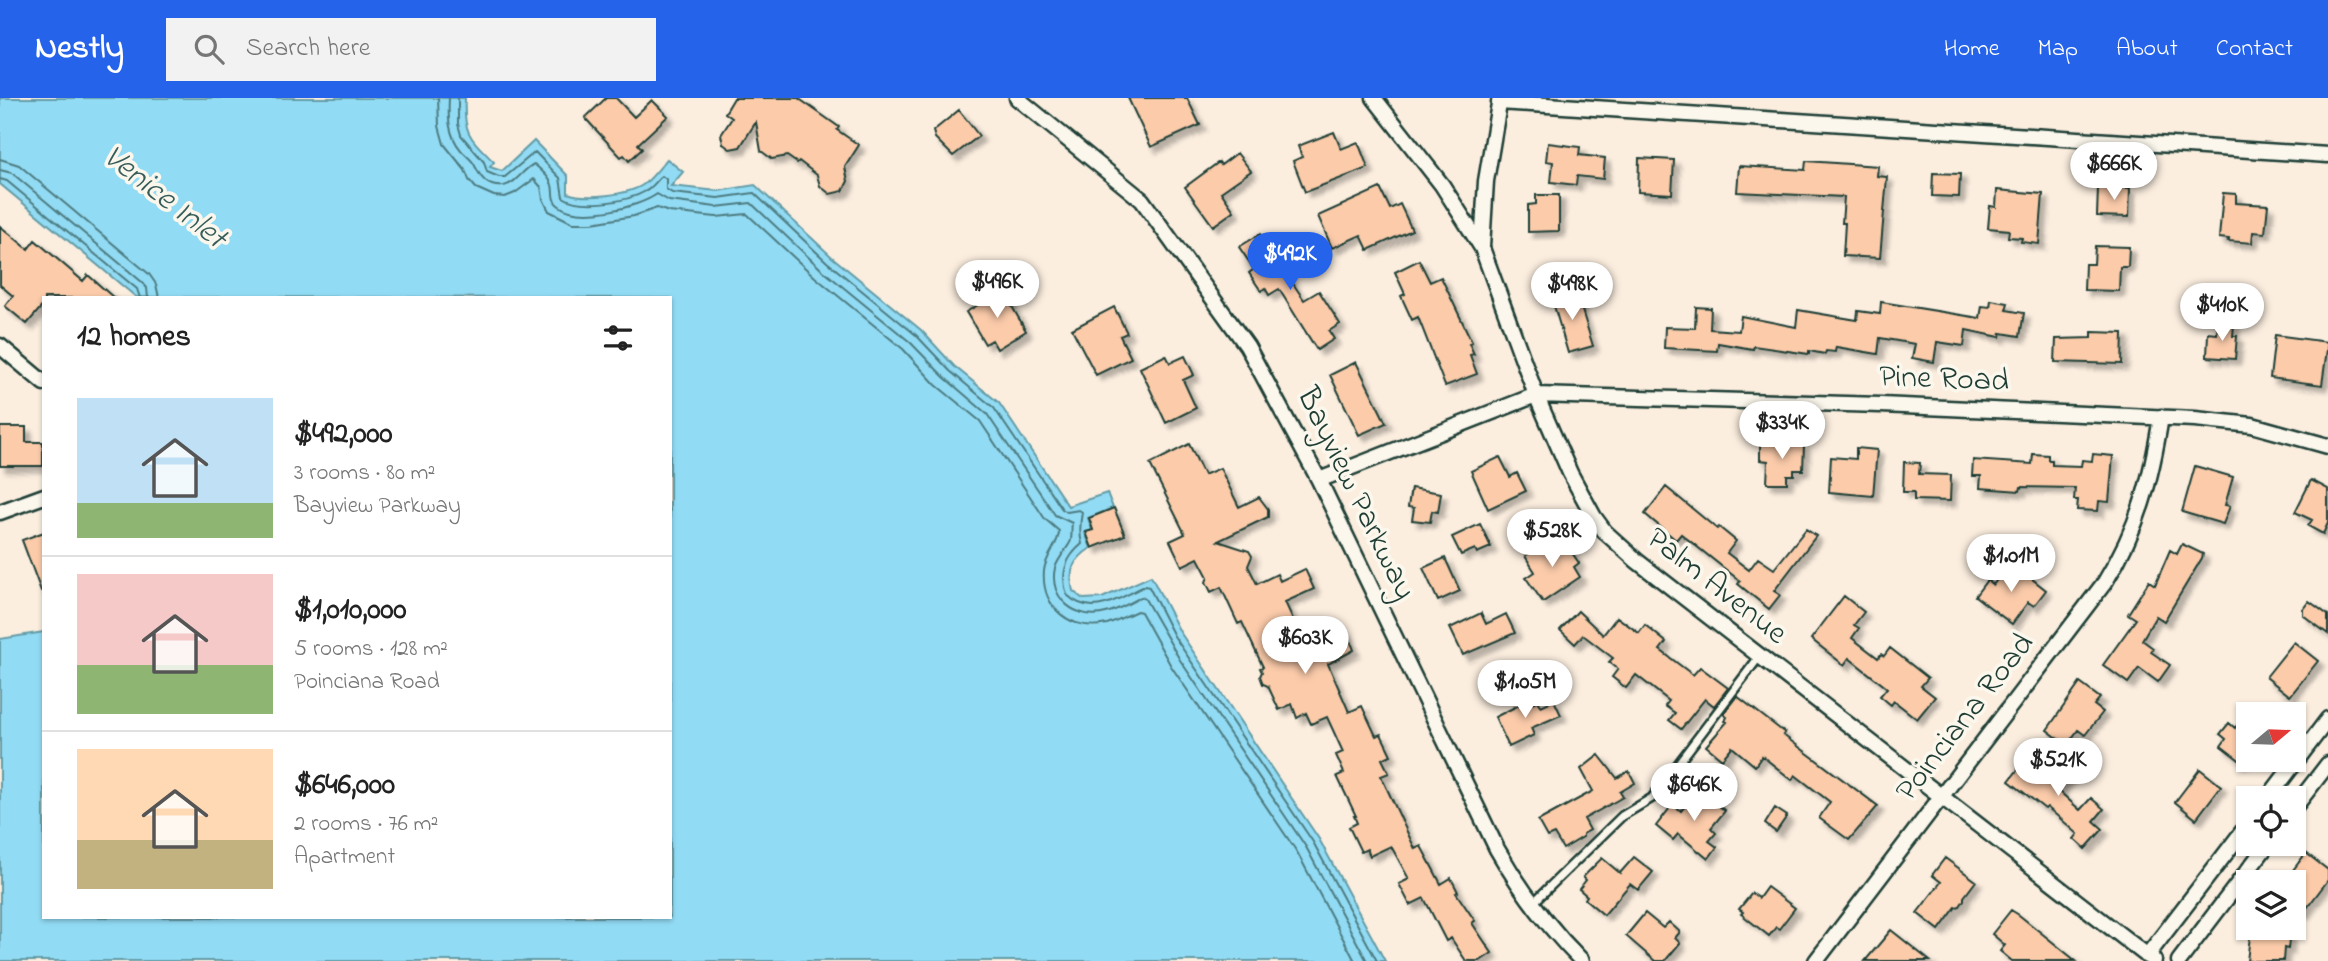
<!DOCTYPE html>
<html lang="en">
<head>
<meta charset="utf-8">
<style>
	body { margin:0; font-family:"Indie Flower",sans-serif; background:#f2f2f2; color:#222; height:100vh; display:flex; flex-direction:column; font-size:26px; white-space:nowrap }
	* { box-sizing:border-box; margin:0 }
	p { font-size:23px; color:#767676 }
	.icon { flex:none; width:38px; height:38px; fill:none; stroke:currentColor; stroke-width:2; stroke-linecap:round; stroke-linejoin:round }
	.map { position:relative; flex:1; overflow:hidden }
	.side { position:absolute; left:42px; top:198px; width:630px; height:623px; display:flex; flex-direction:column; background:#fff; border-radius:0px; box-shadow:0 2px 5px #0004 }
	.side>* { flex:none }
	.needle { width:46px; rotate:71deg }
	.buttons { position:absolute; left:2236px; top:604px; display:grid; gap:14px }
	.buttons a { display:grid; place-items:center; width:70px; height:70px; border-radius:0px; background:#fff; box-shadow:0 2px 5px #0004; font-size:35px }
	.price { position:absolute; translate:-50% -60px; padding:0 16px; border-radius:24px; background:#fff; color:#222; font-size:23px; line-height:46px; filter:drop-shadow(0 2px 4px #0008) }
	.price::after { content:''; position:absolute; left:50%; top:42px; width:21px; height:16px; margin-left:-10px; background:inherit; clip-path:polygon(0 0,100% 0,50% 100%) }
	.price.selected { background:#2563eb; color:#fff }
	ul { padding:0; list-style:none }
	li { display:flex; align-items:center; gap:21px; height:175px; padding:0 35px }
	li+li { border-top:2px solid #e0e0e0 }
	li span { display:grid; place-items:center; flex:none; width:196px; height:140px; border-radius:0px; color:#555 }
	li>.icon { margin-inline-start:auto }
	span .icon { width:84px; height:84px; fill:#fffc; stroke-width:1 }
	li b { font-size:30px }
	h2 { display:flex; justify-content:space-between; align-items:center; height:84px; padding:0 35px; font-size:30px }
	header { display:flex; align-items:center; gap:42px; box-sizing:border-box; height:98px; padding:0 35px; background:#2563eb; color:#fff }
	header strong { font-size:33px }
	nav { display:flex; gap:38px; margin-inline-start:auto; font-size:24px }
	.search { width:490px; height:63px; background:#f2f2f2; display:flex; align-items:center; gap:18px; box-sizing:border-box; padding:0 24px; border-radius:0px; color:#767676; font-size:26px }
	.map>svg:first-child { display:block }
	.water { fill:#92dbf4; stroke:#649ca7; stroke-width:2 }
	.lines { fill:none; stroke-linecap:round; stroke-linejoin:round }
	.shore { stroke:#4d7c81; stroke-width:2 }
	.building { fill:#fbcbaa; stroke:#1f3d34; stroke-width:2; filter:url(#shadow) }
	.service-casing { stroke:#1f3d34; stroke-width:12 }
	.minor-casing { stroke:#1f3d34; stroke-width:19 }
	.service { stroke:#fbf7ec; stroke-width:7 }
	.minor { stroke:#fbf7ec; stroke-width:14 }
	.labels { text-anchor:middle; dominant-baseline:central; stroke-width:7; stroke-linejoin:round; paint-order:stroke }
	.street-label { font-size:32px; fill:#1f3d34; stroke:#fbf7ec }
	.water-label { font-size:33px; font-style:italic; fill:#365d5a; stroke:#fbf7ec }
</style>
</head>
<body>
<header>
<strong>Nestly</strong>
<div class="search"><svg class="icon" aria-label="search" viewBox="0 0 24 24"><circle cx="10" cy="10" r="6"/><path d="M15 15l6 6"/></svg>Search here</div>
<nav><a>Home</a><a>Map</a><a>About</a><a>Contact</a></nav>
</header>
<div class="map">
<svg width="2328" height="863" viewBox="0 0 2328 863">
	<defs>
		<filter id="shadow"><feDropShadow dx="5.5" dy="5.5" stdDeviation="2" flood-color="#0004"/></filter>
	</defs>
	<rect width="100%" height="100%" fill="#fbeedf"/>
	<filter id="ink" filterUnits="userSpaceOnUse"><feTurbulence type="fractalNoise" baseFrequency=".0143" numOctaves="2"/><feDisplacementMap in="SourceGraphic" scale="14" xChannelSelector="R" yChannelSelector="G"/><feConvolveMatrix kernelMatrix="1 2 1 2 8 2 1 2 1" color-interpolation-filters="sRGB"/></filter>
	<g filter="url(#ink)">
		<!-- water -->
		<path class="water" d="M0,0H465C463,36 470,40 494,64L490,69L502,73L534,43L568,78V95C585,102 629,97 644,86C653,79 660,69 667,61L683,74L671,88L718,93L755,87L832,159L921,232L954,268L999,305L1068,408L1107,395L1113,410L1088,420L1092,432L1085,435L1091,450C1074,461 1068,472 1073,493L1083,501L1102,500L1151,478L1180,534L1319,741L1385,863H0V541L44,534V819H670V200L136,199L0,86Z"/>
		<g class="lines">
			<!-- shore -->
			<path class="shore" d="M438,0L439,28L444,46L465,72L469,82L476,90L494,98L505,99L515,95L534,81L541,89L543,101L549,113L573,125H592L634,118L657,110L669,114L716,119L747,116L815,179L903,251L936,287L980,323L1045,421L1059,433C1060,445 1045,458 1044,473C1041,510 1071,534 1107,526C1117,523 1127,517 1137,513L1141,514L1171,568L1297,754L1355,863
				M449,0C448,19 448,37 461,52C465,57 473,62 475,68C481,80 487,90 504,88C516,86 523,71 534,66C540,71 550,79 552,87C554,94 551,101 558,107C578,124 638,110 657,96L669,103L716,109L751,105L821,171L910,244L944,279L987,316L1055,417L1072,425C1071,431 1072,436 1071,442C1071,446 1058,460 1055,470C1048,501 1077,523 1106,515C1118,512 1130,505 1141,499L1145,501L1180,562L1306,749L1367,863
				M458,0V26L461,37L484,64L487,74L499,79H505L535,54L560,80L563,99C581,111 627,104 646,93C652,90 657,82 662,78L666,81V91L672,95L718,100L754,95L827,164L916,237L950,273L994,310L1062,411L1067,414L1079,412L1082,414C1080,425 1079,435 1082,446C1065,460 1060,476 1067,497C1093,521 1118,500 1145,488L1149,489L1174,538L1313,744L1377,863
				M0,61L19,67L149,176L156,186L159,200
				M0,72L12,75L142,184L147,190L148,200
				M0,81L7,83L137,191L140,200"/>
		</g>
		<!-- building -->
		<path class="building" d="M606,0H616L634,19L652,2L668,18L638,46L642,51L629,63L624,57L621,59L585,20Z
			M734,0H798L839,29L837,32L859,47L845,69L848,83L843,93L830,96L820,88L817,77L799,63L797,65L787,58L772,61L761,53L756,24L740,49L730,51L723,46L721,37L732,20L725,15Z
			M1128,0H1187L1200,27L1151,49Z
			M959,12L979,38L953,58L935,40L933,33Z
			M1334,34L1341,51L1358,44L1368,70L1305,94L1293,63L1302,59L1298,48Z
			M1548,45L1580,49L1579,57L1605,60L1603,81L1577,78L1576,87L1551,84L1553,64L1546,63Z
			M1237,55L1251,73L1221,94L1234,113L1213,128L1185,89L1219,64L1221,67Z
			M1639,60L1674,62L1672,96L1638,94Z
			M1806,63L1878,68L1877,78L1887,79L1880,160L1843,158L1845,125H1842L1844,99L1737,94L1739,68L1805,72Z
			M1933,75L1960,76L1959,99L1932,98Z
			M2098,89L2130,90L2129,119L2097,118Z
			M1380,90L1390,111L1400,106L1412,132L1368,152L1361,137L1332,150L1318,118Z
			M1997,92L2043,96L2039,146L2021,144L2022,140L2008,139L2009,132L1988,130L1990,108L1996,109Z
			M2223,95L2236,96V105L2268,107L2265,135L2253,134L2252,145L2228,143L2229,141L2219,140Z
			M1536,97H1559V133L1528,134V107L1536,106Z
			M0,128L28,151L35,142L83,183L88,177L114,200H44V206L27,226L5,208L13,198L0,187Z
			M1260,136L1304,202L1319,193L1340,226L1329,233L1334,241L1317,252L1279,191L1269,197L1265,190L1261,193L1249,175L1254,171L1239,149Z
			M2095,148L2129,149L2128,169H2120L2119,193L2084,192L2085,166H2094Z
			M1419,162L1430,184L1441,179L1472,244L1469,245L1474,256L1470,257L1477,276L1445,288L1418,219L1412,222L1401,198L1405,196L1395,174Z
			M1005,191L1012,204L1010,205L1026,233L997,251L992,242L985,246L966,214Z
			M1576,193L1593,248L1568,255L1552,201Z
			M1991,202L2008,205L2006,212L2024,215L2020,238L2001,235L2000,239L1966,232L1964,248L1937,244L1934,264L1912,260L1915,246L1880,240L1878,256L1836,249L1835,254L1826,253L1825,256L1809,253V256L1754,248L1753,251L1718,245L1717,253L1664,250L1665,229L1695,230L1696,209L1711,210L1710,231L1739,233L1741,218L1796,229L1798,212L1857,222L1858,213L1880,216L1881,204L1980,220L1982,208L1990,209Z
			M1114,209L1127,235L1120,238L1131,260L1096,277L1072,231Z
			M2218,226L2234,227L2233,238H2237L2235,261L2207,259L2208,235L2217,236Z
			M2092,234L2123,235L2122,266L2055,264L2056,241L2092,240Z
			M2275,237L2328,244L2322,287L2270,280Z
			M1166,257L1170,265L1185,258L1194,277L1183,282L1196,310L1166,325L1140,270Z
			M1356,264L1386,325L1359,337L1330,277Z
			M0,329H26V344H43V368H0Z
			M1760,345L1804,347L1803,372H1794V377H1787V385H1767L1768,363L1760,362Z
			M1189,346L1204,377L1220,370L1239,409L1259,399L1268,411V419L1218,443L1249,453L1252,458L1248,468L1257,486L1277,476L1280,483L1305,471L1314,491L1285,504L1306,550L1345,532L1348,537L1354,552L1328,566L1349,614L1362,608L1376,638L1381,636L1391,657L1382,661L1389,675L1381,678L1415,751L1421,748L1441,786L1451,780L1458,794L1456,795L1475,823L1472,825L1492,855L1480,863H1466L1451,840L1446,843L1424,800L1410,807L1399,786L1409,781L1391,748L1370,758L1367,751L1361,754L1349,729L1357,725L1354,718H1356L1337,678L1344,675L1336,657L1343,654L1327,619L1311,626L1306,615L1297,620L1292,606L1279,612L1268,588L1263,586L1260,578L1262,574L1260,570L1263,569L1242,524L1238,526L1221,489L1211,494L1206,484L1208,479L1198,460L1182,468L1170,443L1185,436L1150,366Z
			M1856,350L1877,352L1873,398L1829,394L1831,359L1856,361Z
			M2033,356L2048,357V362H2052V367L2081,368L2082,362L2092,363L2093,356L2113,358L2109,404L2099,403L2098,413L2077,412L2078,402H2074L2075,390L2021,389L2020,393L1980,390L1981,378H1972L1973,362L2032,366Z
			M1500,359L1510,379L1517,375L1526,393L1488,411L1471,373Z
			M1904,364L1920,365L1919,376L1951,377L1950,403L1914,402V394H1903Z
			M2195,368L2233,379L2225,407L2230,408L2223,426L2182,414Z
			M2311,382L2328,391V425L2323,436L2308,428L2312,422L2295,414Z
			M1666,389L1717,431L1719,429L1736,443L1727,455L1749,472L1758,460L1774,471L1806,431L1816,438L1774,493L1780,497L1769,511L1738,486L1740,483L1681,436L1676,442L1645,416Z
			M1411,390L1441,395L1438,414L1432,413L1430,424L1412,422L1414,410L1408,409Z
			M1114,410L1125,437L1092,450L1086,434L1093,432L1089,420Z
			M1480,426L1491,449L1477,455L1475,451L1461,457L1452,439Z
			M44,434V493H41L22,442Z
			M1553,439L1563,452L1568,449L1579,465L1574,469L1580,479L1543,504L1526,480L1535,474L1525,458Z
			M2182,446L2203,456L2202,460L2164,523L2156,518L2142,542L2153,550L2151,554L2170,567L2158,584L2139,570L2128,585L2103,567L2136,521L2128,516L2149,483L2155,487L2170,452L2177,456Z
			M1445,460L1460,493L1438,503L1423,470Z
			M2005,471L2017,480L2022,473L2046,492L2034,508L2028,504L2012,526L1975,498L1987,482L1993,487Z
			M1844,498L1864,514L1854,527L1859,530L1852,540L1878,560L1881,556L1884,558L1890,550L1928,580L1921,588L1935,599L1917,621L1894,603L1891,607L1880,598L1887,590L1849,560L1844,567L1811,541Z
			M2309,503L2328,517V536L2303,517V511Z
			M1578,513L1603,537L1617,519L1639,535L1645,527L1666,544L1660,552L1693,577L1700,569L1728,590L1714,608L1705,601L1681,631L1669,622L1675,615L1665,608L1669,603L1636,577L1626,590L1612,579L1618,571L1609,564L1613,560L1583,537L1575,546L1560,532Z
			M1481,515L1486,526L1506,516L1515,535L1463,557L1450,530Z
			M2294,544L2318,563L2290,598L2266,579Z
			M2080,585L2100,600L2094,607L2103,614L2085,637L2078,632L2067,647L2047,632Z
			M1737,598L1785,635L1783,637L1878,708L1849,742L1819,720L1830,704L1795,677L1792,682L1762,658L1755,668L1732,649L1722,661L1706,648L1727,624L1725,623L1727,619L1723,616Z
			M1529,602L1530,606L1538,602L1541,608L1554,602L1561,617L1531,630L1534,637L1509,649L1495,619Z
			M2249,613V655L2242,664L2221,648L2226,641L2220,636L2229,625L2235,630Z
			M1599,657L1617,680L1629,673L1635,685L1620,694L1623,699L1584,721L1590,732L1583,736V739L1563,751L1554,736L1547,739L1538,723L1593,693L1581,671Z
			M2037,658L2055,673L2059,668L2071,677L2059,693L2080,712L2091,700L2104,711L2094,723L2103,731L2085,751L2074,741L2078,736L2047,709L2045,711L2009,683L2027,660L2032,664Z
			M2200,671L2221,688L2196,721L2175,704Z
			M1699,691L1725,713L1711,730L1716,735L1709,743L1717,749L1708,761L1678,736L1673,742L1656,728L1673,706L1681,713Z
			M1775,710L1787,718L1776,734L1765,726Z
			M2306,755L2328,772V782L2303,815L2294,808V784H2284Z
			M1634,759L1653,774L1638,792L1630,786L1604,817L1585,801L1587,798L1579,791L1586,782L1583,779L1602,760L1620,775Z
			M1945,760L1976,783L1964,799V802L1960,808L1956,809L1939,832L1917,815L1941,784L1932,777Z
			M1767,789L1795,810L1779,831L1776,829L1769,838L1741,816L1743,814L1739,811L1752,795L1759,800Z
			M2011,812L2019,817L2076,863H2012L2000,853L2005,847L1992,836Z
			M1645,815L1663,830L1669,824L1680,834L1675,840L1680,845L1665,863H1655L1626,838Z
			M2251,830L2290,831L2288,851L2284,850L2283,863H2247Z
			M1891,832L1930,863H1865Z"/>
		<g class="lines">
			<!-- service casing -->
			<g class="service-casing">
				<path id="service" d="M1532,806L1622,718L1652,700L1759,559"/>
			</g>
			<!-- minor casing -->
			<g class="minor-casing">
				<path id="minor" d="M1017,0L1142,102L1247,248L1319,382L1497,751C1521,793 1548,829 1582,863
					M1374,0L1442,87L1482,150L1536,297L1570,375L1594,419L1605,434L1637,463L2154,863
					M1499,4L2328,57
					M1482,149L1486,83L1500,0
					M0,248L44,285
					M1319,382L1536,297L1881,307L2195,321L2252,327L2328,348
					M0,414L44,398
					M2268,700L2328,621
					M2294,710L2328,666
					M2147,858L2249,725
					M1816,863L2105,484C2139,429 2151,382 2161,319
					M2179,863L2268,746"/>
			</g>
			<!-- service -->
			<use href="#service" class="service"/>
			<!-- minor -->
			<use href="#minor" class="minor"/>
		</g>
	</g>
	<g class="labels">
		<!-- street labels -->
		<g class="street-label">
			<text transform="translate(1944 282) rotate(2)">Pine Road</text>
			<text transform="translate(1355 396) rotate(64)">Bayview Parkway</text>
			<text transform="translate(1716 489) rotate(38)">Palm Avenue</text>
			<text transform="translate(1966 620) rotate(-52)">Poinciana Road</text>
		</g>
		<!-- water labels -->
		<g class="water-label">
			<text transform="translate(164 100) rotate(38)">Venice Inlet</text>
		</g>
	</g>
</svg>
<div class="buttons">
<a><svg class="needle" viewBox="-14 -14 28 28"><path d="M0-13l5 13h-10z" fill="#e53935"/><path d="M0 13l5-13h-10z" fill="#767676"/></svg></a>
<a><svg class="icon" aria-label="locate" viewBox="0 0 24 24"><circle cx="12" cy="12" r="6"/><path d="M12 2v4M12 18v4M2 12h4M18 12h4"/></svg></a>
<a><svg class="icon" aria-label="layers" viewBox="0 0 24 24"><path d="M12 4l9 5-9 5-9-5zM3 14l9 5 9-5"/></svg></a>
</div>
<b class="price" style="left:2114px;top:104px">$666K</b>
<b class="price selected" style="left:1290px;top:194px">$492K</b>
<b class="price" style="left:997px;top:222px">$496K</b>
<b class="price" style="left:1572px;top:224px">$498K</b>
<b class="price" style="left:2222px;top:245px">$410K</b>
<b class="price" style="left:1782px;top:363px">$334K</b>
<b class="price" style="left:1552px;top:471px">$528K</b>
<b class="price" style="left:2011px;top:496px">$1.01M</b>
<b class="price" style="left:1305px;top:578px">$603K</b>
<b class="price" style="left:1525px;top:622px">$1.05M</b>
<b class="price" style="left:2058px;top:700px">$521K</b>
<b class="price" style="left:1694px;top:725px">$646K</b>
<section class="side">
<h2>12 homes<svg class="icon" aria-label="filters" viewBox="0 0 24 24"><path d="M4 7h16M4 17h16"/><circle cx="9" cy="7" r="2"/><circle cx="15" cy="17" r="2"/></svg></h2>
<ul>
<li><span style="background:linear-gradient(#bfe0f5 75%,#8fb573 0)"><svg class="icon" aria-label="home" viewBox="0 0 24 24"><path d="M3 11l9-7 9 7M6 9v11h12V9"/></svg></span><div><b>$492,000</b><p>3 rooms · 80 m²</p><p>Bayview Parkway</p></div></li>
<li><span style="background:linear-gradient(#f6c9c9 65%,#8fb573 0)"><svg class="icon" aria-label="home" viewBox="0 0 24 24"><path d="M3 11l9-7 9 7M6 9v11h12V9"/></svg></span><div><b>$1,010,000</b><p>5 rooms · 128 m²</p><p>Poinciana Road</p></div></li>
<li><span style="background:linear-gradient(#ffd9b3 65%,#c2b280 0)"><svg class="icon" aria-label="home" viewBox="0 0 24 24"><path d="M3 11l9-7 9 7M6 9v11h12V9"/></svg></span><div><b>$646,000</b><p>2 rooms · 76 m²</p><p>Apartment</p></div></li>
</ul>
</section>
</div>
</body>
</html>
